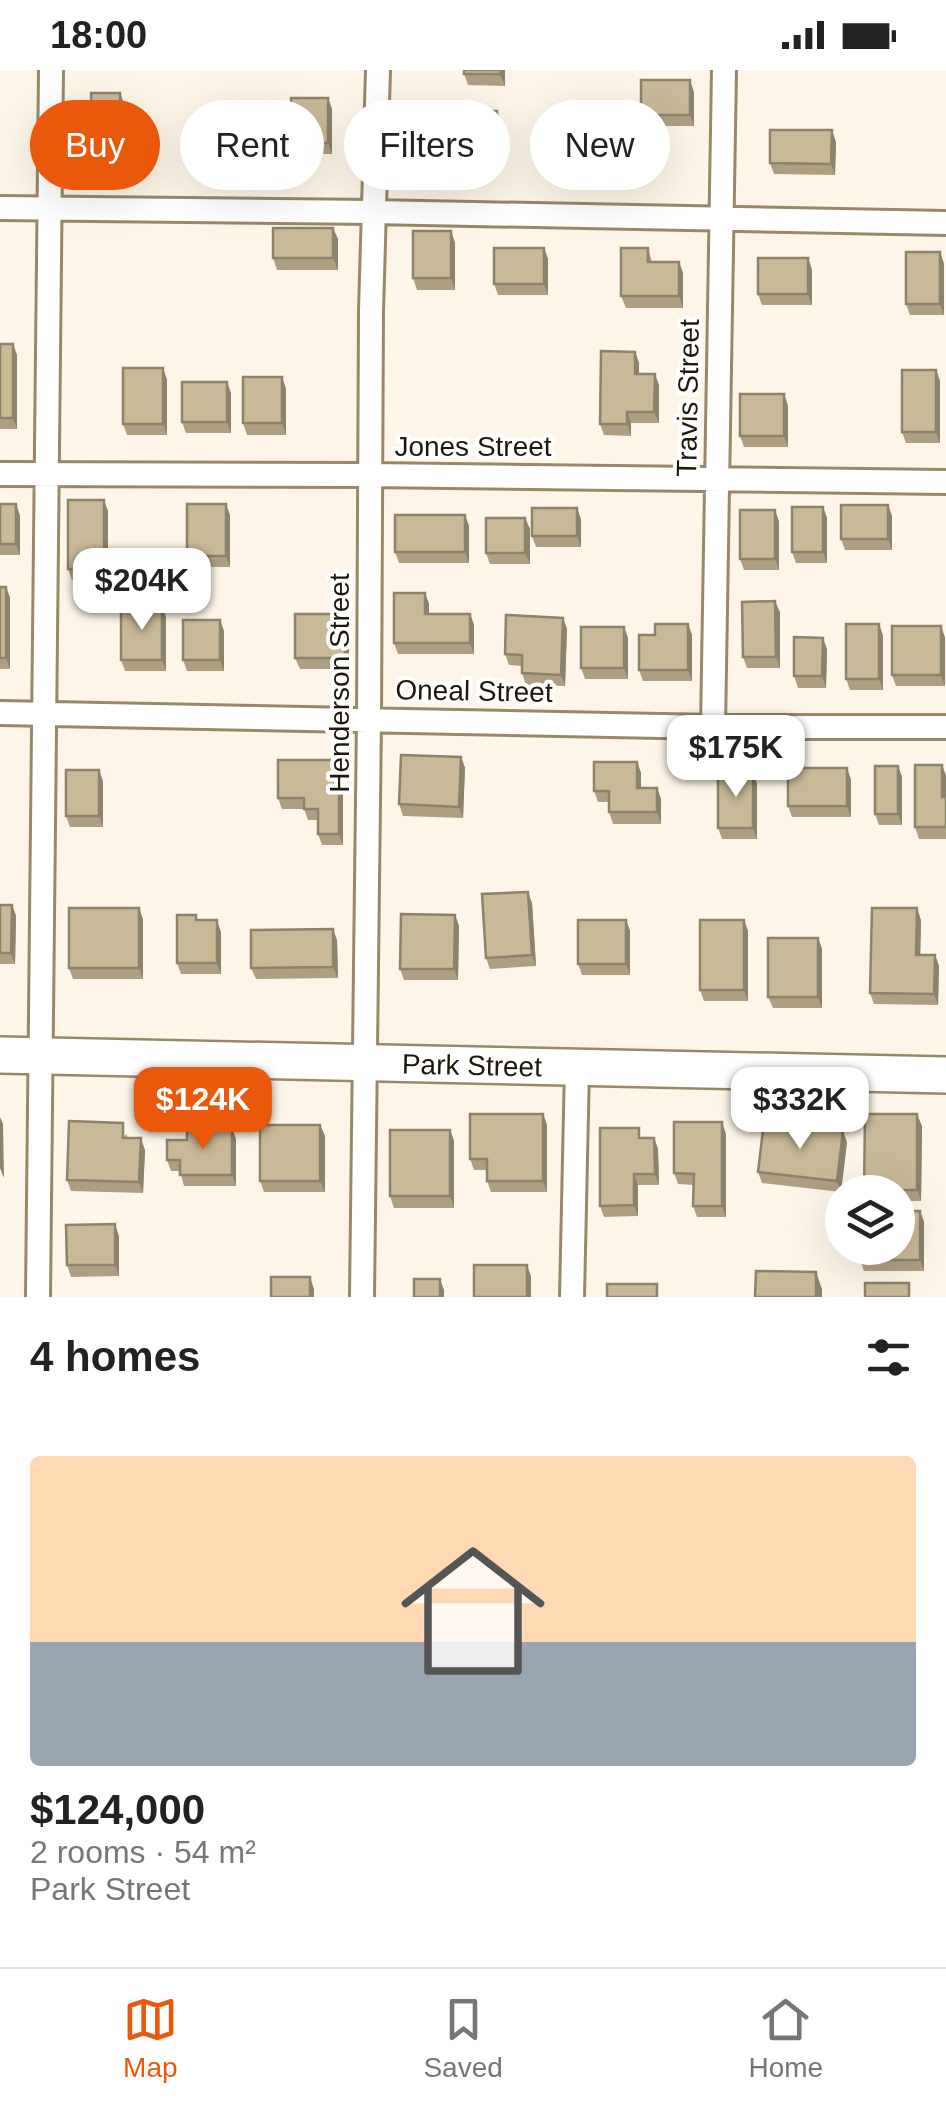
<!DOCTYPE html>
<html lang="en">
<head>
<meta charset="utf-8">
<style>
	body { margin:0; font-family:Arial,sans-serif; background:#f2f2f2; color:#222; height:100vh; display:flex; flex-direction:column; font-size:38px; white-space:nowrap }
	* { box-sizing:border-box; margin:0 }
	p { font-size:32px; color:#767676 }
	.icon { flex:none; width:55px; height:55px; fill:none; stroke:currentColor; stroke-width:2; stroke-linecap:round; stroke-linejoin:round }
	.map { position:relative; height:1227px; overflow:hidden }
	.drawer { display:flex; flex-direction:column; background:#fff; flex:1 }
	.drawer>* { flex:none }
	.top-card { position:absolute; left:30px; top:30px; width:888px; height:90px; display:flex; gap:20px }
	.fabs { position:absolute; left:825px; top:1105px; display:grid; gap:20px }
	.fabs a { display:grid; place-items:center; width:90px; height:90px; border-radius:50%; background:#fff; box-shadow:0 10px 40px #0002; font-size:50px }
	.price { position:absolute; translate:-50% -85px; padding:0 22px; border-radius:20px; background:#fff; color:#222; font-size:32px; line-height:65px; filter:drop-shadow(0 2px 5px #0008) }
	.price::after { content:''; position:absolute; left:50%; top:60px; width:30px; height:22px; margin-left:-15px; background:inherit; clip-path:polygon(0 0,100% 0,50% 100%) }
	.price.current { background:#ea580c; color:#fff }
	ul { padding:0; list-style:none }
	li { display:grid; align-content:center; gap:20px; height:530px; padding:0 30px }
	li span { display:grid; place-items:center; height:310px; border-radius:10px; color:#555 }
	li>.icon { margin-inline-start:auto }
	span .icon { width:180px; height:180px; fill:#fffc; stroke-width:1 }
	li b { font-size:42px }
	h2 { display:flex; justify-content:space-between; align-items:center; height:120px; padding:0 30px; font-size:42px }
	.chip { padding:0 35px; border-radius:45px; background:#fff; box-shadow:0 10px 40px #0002; font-size:35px; line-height:90px }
	.chip.current { background:#ea580c; color:#fff }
	.status { display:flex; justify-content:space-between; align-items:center; height:70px; padding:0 50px; background:#fff; direction:ltr }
	.status svg { height:28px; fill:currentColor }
	.tab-bar { display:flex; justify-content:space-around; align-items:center; height:140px; border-top:2px solid #e0e0e0; background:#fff; font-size:28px; color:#767676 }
	.tab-bar a { display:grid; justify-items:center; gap:5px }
	.tab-bar .current { color:#ea580c }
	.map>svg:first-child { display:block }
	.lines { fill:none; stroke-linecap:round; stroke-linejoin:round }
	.street-casing { stroke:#998868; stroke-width:28 }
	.primary-casing { stroke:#998868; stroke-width:40 }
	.street { stroke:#fff; stroke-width:22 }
	.primary { stroke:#fff; stroke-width:35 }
	.wall { fill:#ae9f82 }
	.shaded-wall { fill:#8d826a }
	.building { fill:#cab997; stroke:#8d826a; stroke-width:2.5 }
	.labels { text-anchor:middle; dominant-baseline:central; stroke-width:8; stroke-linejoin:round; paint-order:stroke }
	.street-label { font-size:28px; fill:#1e180b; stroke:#fff }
</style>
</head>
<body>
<div class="status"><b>18:00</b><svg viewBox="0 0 49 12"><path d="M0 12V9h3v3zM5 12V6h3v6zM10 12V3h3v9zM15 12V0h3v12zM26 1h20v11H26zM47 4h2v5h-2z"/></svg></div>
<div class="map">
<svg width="946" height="1227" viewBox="0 0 946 1227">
	<rect width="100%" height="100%" fill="#fdf6e8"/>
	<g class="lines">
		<!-- street casing -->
		<g class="street-casing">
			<path id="street" d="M0,138L373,142L946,153
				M0,404L370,405L946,412
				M0,643L713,657H946
				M713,657L724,0
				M38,1227L51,0
				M362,1227L369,649L371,241L378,0
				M572,1227L577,997"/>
		</g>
		<!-- primary casing -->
		<g class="primary-casing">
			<g id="primary">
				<path id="s1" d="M0,985L946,1005"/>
			</g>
		</g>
		<!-- street -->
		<use href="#street" class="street"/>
		<!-- primary -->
		<use href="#primary" class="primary"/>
	</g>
	<!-- wall -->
	<path class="wall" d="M505,0V16L468,15L464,4Z
		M694,22V56H645L641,45Z
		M120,23L124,34V92H96L92,81Z
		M332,39V84H306V95H275L271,84Z
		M497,41L501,52V86H451L447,75Z
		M590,56L594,67V101H545L541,89Z
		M836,72L835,105L774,104L770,93Z
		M451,161L455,173V220H417L413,208Z
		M338,169V200H277L273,188Z
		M544,178L548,189V225H498L494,214Z
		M648,178L652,192H679L683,203V238H626L621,226Z
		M940,182L944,194V245H910L906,234Z
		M808,188L812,200V235H762L758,224Z
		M0,274L17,285V359H0Z
		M635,282L639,293V304L659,315V353H631V366L604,365L600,354Z
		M163,298L167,310V365H127L123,354Z
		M936,300L940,311V373H906L902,362Z
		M282,307L286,319V365H247L243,353Z
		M231,323V363H186L182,352Z
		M784,324L788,336V377H744L740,366Z
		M0,434H16L20,446V485H0Z
		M888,435L892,446V480H845L841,469Z
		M823,437L827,448V493H796L792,482Z
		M577,438L581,450V477H536L532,466Z
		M775,440L779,452V500H744L740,489Z
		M108,441V510H72L68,499Z
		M230,445V497H191L187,486Z
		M465,445L469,456V493H399L395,482Z
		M525,448L530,459V494H490L486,483Z
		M0,517H6L10,528V599H0Z
		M425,523L429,534V544H470L474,555V584H398L394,573Z
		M780,542V598H747L743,587Z
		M345,544L349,555V599H300L295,588Z
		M166,547V601H125L121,590Z
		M563,548L567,559L565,616L526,615L522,603V596L509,595L505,584Z
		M688,554L692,565V611H643L639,600L655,565Z
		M879,554L883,566V620H850L846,609Z
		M941,556L945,568V616H896L892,605Z
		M624,557L628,568V609H585L581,598Z
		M224,561V601H187L183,590Z
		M827,579L826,618H798L794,606Z
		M461,687L465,698L463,748L403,746L399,734Z
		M339,690L343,701V775H322L318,764V750H308L304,739H282L278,728Z
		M637,692L641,703V718H657L661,729V754H613L609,742V732H598L594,721Z
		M942,695L946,706V769H919L915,757Z
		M898,696L902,707V755H879L875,744Z
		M847,698L851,710V747H792L788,736Z
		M753,703L757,714V769H722L718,758Z
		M103,711V757H70L66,746Z
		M532,833L536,896L490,899L486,888Z
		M0,835H12L16,846L15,894H0Z
		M455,845L459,856L458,910H404L400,899Z
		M143,849V909H73L69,898Z
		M198,850L221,862V904H181L177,893Z
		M626,850L630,861V905H582L578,894Z
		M744,850L748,861V931H704L700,920Z
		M921,850L920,885H935L939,896L938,935L874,934L870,923Z
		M818,868L822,879V938H773L768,927Z
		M337,870L338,908L256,909L251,898Z
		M543,1044L547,1055V1122H491L487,1111V1100H474L470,1089Z
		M320,1055L325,1066V1122H264L260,1111Z
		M922,1056L921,1131H898V1122H865L864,1120Z
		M450,1060L454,1071V1138H394L390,1126Z
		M127,1064V1068L145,1080L143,1123L71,1121L67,1110Z
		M726,1064V1147H697L693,1136L694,1115L678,1114L674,1103Z
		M642,1068H654L658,1079L659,1115H638V1146L604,1147L600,1136Z
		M236,1069V1116H184L180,1101H171L167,1090Z
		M847,1072L841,1122L762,1113L758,1102Z
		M920,1141L924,1152V1201H864L860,1190Z
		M119,1166V1206L71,1207L67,1195Z"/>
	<!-- shaded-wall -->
	<path class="shaded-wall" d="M501,0H505V16L500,4Z
		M690,10L694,22V56L690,45Z
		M120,23L124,34V92L120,81Z
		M328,28L332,39V84L328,73Z
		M497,41L501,52V86L497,75Z
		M590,56L594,67V101L590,89Z
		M832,60L836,72L835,105L831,94Z
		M301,73L306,84V95L301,84Z
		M333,158L338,169V200L333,188Z
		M451,161L455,173V220L451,208Z
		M544,178L548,189V225L544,214Z
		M940,182L944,194V245L940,234Z
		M808,188L812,200V235L808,224Z
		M679,192L683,203V238L679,226Z
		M13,274L17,285V359L13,348Z
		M635,282L639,293V315L635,304Z
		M163,298L167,310V365L163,354Z
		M936,300L940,311V373L936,362Z
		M655,304L659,315V353L654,342Z
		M282,307L286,319V365L282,353Z
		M227,312L231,323V363L227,352Z
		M784,324L788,336V377L784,366Z
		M627,342L631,353V366L627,354Z
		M104,430L108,441V510L104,499Z
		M16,434L20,446V485L16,474Z
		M226,434L230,445V497L226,486Z
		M888,435L892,446V480L888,469Z
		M823,437L827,448V493L823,482Z
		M577,438L581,450V477L577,466Z
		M775,440L779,452V500L775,489Z
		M465,445L469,456V493L465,482Z
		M525,448L530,459V494L525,483Z
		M6,517L10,528V599L6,588Z
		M425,523L429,534V555L425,544Z
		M775,531L780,542V598L776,587Z
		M162,536L166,547V601L162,590Z
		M345,544L349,555V599L345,588Z
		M470,544L474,555V584L470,573Z
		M563,548L567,559L565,616L561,605Z
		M220,550L224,561V601L220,590Z
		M688,554L692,565V611L688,600Z
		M879,554L883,566V620L879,609Z
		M941,556L945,568V616L941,605Z
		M624,557L628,568V609L624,598Z
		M823,568L827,579L826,618L822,606Z
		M461,687L465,698L463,748L459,737Z
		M339,690L343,701V775L339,764Z
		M637,692L641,703V729L637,718Z
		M942,695L946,706V738L942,727Z
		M898,696L902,707V755L898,744Z
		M847,698L851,710V747L847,736Z
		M99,700L103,711V757L99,746Z
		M753,703L757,714V769L753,758Z
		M657,718L661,729V754L657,742Z
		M528,822L532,833L536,896L532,885Z
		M12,835L16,846L15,894L11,883Z
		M139,838L143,849V909L139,898Z
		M917,838L921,850L920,896L916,885Z
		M455,845L459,856L458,910L454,899Z
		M217,850L221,862V904L217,893Z
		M626,850L630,861V905L626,894Z
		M744,850L748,861V931L744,920Z
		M333,859L337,870L338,908L333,897Z
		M818,868L822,879V938L818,927Z
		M935,885L939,896L938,935L934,924Z
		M543,1044L547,1055V1122L543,1111Z
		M917,1044L922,1056L921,1131L917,1120Z
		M0,1047L3,1054L4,1108L0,1098Z
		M722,1052L726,1064V1147L722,1136Z
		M320,1055L325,1066V1122L320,1111Z
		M232,1058L236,1069V1116L232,1105Z
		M450,1060L454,1071V1138L450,1126Z
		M843,1061L847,1072L841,1122L837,1111Z
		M141,1068L145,1080L143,1123L139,1112Z
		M654,1068L658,1079L659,1115L655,1104Z
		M634,1104L638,1115V1146L634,1135Z
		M920,1141L924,1152V1201L920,1190Z
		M115,1154L119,1166V1206L115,1195Z
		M527,1195L531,1206V1227H527Z
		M816,1202L822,1219V1227H816Z
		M310,1207L314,1219V1227H310Z
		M440,1209L444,1220V1227H440Z"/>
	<!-- building -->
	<path class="building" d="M464,0H501L500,4H464Z
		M641,10H690V45H641Z
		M91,23H120V81H92Z
		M291,28H328V73H301V84H271V59H291Z
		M447,41H497V75H447Z
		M541,56H590V89H541Z
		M770,60H832L831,94L770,93Z
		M273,158H333V188H273Z
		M413,161H451V208H413Z
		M494,178H544V214H494Z
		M621,178H648V192H679V226H621Z
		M906,182H940V234H906Z
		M758,188H808V224H758Z
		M0,274H13V348H0Z
		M601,281L635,282V304H655L654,342H627V354H600Z
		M123,298H163V354H123Z
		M902,300H936V362H902Z
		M243,307H282V353H243Z
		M182,312H227V352H182Z
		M740,324H784V366H740Z
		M68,430H104V499H68Z
		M0,434H16V474H0Z
		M187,434H226V486H187Z
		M841,435H888V469H841Z
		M792,437H823V482H792Z
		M532,438H577V466H532Z
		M740,440H775V489H740Z
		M395,445H465V482H395Z
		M486,448H525V483H486Z
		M0,517H6V588H0Z
		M394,523H425V544H470V573H394Z
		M775,531L776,587H743L742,532Z
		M121,536H162V590H121Z
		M295,544H345V588H295Z
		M506,545L563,548L561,605L522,603V585L505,584Z
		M183,550H220V590H183Z
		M655,554H688V600H639V565H655Z
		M846,554H879V609H846Z
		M892,556H941V605H892Z
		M581,557H624V598H581Z
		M794,567L823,568L822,606H794Z
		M401,685L461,687L459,737L399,734Z
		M278,690H339V764H318V739H304V728H278Z
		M594,692H637V718H657V742H609V721H594Z
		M915,695H942V727H946V757H915Z
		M875,696H898V744H875Z
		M788,698H847V736H788Z
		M66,700H99V746H66Z
		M718,703H753V758H718Z
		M528,822L532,885L486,888L482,824Z
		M0,835H12L11,883H0Z
		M69,838H139V898H69Z
		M872,838H917L916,885H935L934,924L870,923Z
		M401,844L455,845L454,899H400Z
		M177,845H196V850H217V893H177Z
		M578,850H626V894H578Z
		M700,850H744V920H700Z
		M333,859V897L251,898V860Z
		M768,868H818V927H768Z
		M470,1044H543V1111H487V1089H470Z
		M865,1044H917V1120H864Z
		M69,1051L123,1053V1068H141L139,1112L67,1110Z
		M674,1052H722V1136H693L694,1104L674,1103Z
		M764,1052L843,1061L837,1111L758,1102Z
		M260,1055H320V1111H260Z
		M187,1058H232V1105H180V1090H167V1070H187Z
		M600,1058H639V1068H654L655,1104H634V1135L600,1136Z
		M390,1060H450V1126H390Z
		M898,1141H920V1190H860V1178H898Z
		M115,1154V1195H67L66,1155Z
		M474,1195H527V1227H474Z
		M756,1201L816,1202V1227H755Z
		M271,1207H310V1227H271Z
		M414,1209H440V1227H414Z
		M865,1213H909V1227H865Z
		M607,1214H657V1227H607Z"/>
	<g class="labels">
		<!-- street labels -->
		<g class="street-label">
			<text transform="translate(688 328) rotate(-89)">Travis Street</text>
			<text x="473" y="376">Jones Street</text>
			<text transform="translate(339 613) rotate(-90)">Henderson Street</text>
			<text transform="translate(474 621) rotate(1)">Oneal Street</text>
			<text stroke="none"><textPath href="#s1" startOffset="472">Park Street</textPath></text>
		</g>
	</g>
</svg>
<div class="fabs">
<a><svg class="icon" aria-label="layers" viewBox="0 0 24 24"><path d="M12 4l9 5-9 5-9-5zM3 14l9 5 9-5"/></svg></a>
</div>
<b class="price" style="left:142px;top:563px">$204K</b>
<b class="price" style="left:736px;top:730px">$175K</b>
<b class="price current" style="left:203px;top:1082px">$124K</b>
<b class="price" style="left:800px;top:1082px">$332K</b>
<div class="top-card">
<a class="chip current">Buy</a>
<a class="chip">Rent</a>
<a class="chip">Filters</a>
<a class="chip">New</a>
</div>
</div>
<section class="drawer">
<h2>4 homes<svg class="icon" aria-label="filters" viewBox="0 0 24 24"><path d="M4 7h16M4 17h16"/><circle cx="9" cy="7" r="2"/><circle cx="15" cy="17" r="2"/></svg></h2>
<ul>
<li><span style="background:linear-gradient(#ffd9b3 60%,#9aa5b1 0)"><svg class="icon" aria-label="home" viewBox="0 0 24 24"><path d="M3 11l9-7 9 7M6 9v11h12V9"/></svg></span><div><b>$124,000</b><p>2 rooms · 54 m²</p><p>Park Street</p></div></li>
</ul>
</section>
<nav class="tab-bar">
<a class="current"><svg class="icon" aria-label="map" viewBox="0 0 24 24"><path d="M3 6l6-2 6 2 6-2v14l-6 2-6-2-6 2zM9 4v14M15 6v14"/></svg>Map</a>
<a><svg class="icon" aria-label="saved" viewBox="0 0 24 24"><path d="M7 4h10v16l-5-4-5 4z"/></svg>Saved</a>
<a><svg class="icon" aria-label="home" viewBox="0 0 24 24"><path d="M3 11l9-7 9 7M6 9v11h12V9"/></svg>Home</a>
</nav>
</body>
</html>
